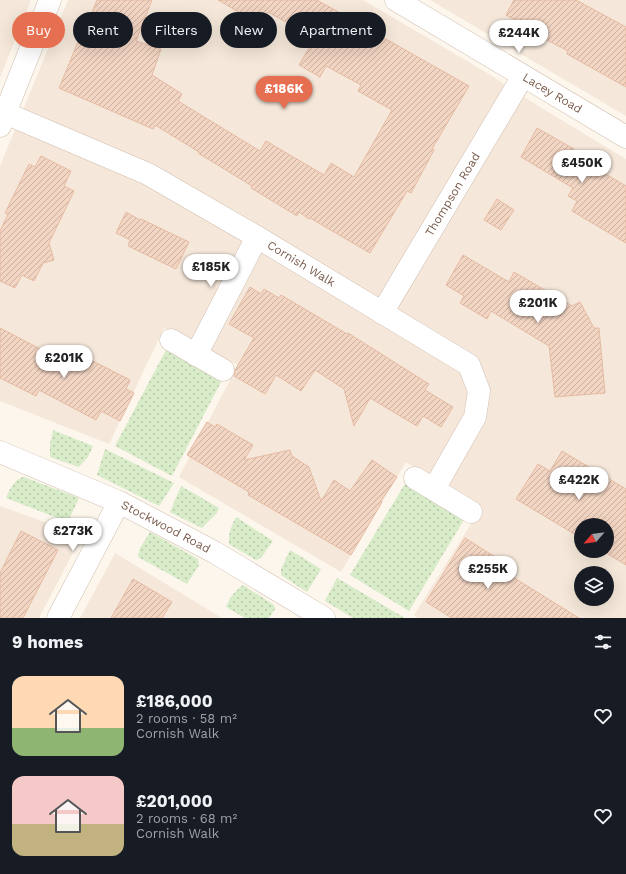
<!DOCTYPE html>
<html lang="en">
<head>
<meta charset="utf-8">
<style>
	body { margin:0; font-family:"Work Sans",sans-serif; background:#20242c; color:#f1f3f6; height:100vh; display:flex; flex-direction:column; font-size:15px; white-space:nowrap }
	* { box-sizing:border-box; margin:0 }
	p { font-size:13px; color:#9ea1a6 }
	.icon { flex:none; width:22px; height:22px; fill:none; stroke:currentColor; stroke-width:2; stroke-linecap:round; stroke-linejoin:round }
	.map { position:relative; height:618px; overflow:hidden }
	.panel { display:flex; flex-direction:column; background:#171b24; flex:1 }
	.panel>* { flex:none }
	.banner { position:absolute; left:12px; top:12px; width:400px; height:36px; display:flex; gap:8px }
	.needle { width:26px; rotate:242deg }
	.buttons { position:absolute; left:574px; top:518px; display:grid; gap:8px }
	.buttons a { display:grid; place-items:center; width:40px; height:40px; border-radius:50%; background:#171b24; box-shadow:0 4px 16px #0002; font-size:20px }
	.price { position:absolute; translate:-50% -34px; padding:0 9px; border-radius:14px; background:#fff; color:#222; font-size:13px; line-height:26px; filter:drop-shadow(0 1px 2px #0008) }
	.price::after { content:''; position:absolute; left:50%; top:24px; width:12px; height:9px; margin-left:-6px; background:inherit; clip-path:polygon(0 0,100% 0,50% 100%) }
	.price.on { background:#e76f51; color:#fff }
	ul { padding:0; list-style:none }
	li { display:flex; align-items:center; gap:12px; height:100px; padding:0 12px }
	li span { display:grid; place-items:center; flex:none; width:112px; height:80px; border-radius:12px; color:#555 }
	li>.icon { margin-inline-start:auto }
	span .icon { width:48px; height:48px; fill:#fffc; stroke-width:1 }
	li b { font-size:17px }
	h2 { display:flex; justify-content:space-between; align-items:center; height:48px; padding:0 12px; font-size:17px }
	.chip { padding:0 14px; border-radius:18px; background:#171b24; box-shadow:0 4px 16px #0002; font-size:14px; line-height:36px }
	.chip.on { background:#e76f51; color:#fff }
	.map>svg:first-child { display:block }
	.residential { fill:#f5e8da; fill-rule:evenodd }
	.grass { fill:url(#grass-dots) }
	.building { fill:url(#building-hatch); stroke:#e6bba3 }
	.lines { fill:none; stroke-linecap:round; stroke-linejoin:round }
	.minor-casing { stroke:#d1beb0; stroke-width:23 }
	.minor { stroke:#fff; stroke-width:22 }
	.labels { text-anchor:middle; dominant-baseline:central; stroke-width:3; stroke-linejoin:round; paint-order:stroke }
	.street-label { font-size:12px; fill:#7a5c4d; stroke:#fffaf3 }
</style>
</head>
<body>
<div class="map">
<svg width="626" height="618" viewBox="0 0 626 618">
	<defs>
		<pattern id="grass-dots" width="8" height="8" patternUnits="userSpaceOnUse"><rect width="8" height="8" fill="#d8ecc9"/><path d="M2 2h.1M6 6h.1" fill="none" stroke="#b4c2a5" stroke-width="1.8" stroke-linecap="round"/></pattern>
		<pattern id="building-hatch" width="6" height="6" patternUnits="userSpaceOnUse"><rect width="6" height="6" fill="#f3d5c3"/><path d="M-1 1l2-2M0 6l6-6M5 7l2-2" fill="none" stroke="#cab0a1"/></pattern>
	</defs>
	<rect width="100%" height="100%" fill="#fdf6ec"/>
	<!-- residential -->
	<path class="residential" d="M0,0H31L0,78Z
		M68,0H363L484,71L540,107L626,159V618H418L414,615L479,511L406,462L341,572L179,477L238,365L164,328L109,444L0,401V166ZM581,525H607V551H581ZM581,573H607V599H581Z
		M430,0H626V116Z
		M0,506L67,530L74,539L75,549L39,618H0Z
		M115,553L222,618H80Z"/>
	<!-- grass -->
	<path class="grass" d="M166,350L222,380L172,476L115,446Z
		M53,430L93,446L88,457L79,467L50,457V444Z
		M105,449L174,483L159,506L97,475Z
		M24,477L79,498L68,522L6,498C10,489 14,479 24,477Z
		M406,482L465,518L409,611L350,575Z
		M181,486L219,508L217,513L202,528L170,512Z
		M236,517L273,541L261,558L256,560L229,544C228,534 231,527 236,517Z
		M150,532L198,559L199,565L187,584L138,557L140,548Z
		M290,550L321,569L307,592L281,575V569Z
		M337,578L405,618H353L325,601Z
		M243,585L274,605L275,609L269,618H245L226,607C230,597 234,592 243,585Z"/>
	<!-- building -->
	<path class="building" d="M97,0H152L136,41L161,49L152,75L182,94L178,101L260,151L266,141L324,175L331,163L354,177L392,110L358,91L361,85L326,66L320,77L299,65L315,38L268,12L261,25L218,0H317L469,86L432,149L434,150L411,193L407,191L370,253L310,218L309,219L299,212L297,216L251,188L252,186L198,153L199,152L155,125L153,129L59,88L78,42L80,43Z
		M514,0H576L626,27V87L567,54L568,51L535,34L536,31L506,15Z
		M537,128L574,149L571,154L626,186V243L572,211L577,201L568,196L573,188L521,157Z
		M41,156L71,171L64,186L74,191L49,243L54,260L43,263L34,281L22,275L15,288L0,281V231L8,214L5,213L29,164L35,167Z
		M497,199L514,210L501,230L484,220Z
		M126,212L140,220L141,219L189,242L176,269L128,246L130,240L116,233Z
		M463,255L509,282L514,272L572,306L580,302L594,328H599L605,393L555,397L549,346L491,311L487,319L460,303L464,296L446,285Z
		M250,287L261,294L264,289L279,298L281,295L347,334L348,333L429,384L425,390L453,407L441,427L423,416L417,426L370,398L354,426L344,389L315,370L301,391L276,375L265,394L234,376L235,370L254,338L229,324Z
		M0,328L69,364L73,355L81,360L82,358L92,364L93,361L130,380L126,389L134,393L120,421L101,411L96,420L39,390L36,396L0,378Z
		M207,422L215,427L217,424L253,445L244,460L290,450L292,456L309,467L321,501L334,480L350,491L372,460L397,477L381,501L382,502L351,555L248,495L249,492L187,455Z
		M562,451L626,489V565L603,551H607V525H581V538L516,499L538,464L550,471Z
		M21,531L58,550L23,618H0V573Z
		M465,538L500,560L495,566L579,618H452L426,602Z
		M133,579L172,602L162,618H111Z"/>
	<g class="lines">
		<!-- minor casing -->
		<g class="minor-casing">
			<g id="minor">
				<path id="s1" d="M396,0L626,137"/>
				<path id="s2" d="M5,113L148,174L257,237L469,365L479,391L475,417L434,489"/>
				<path d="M0,126L50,0"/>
				<path id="s3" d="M382,313L523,76"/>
				<path d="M171,340L223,370"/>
				<path d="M196,355L257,237"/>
				<path id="s4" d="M0,452L119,502L214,552L324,618"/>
				<path d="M415,478L471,512"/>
				<path d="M58,618L119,502"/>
			</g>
		</g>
		<!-- minor -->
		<use href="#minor" class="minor"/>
	</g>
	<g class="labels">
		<!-- street labels -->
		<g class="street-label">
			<text stroke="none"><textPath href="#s1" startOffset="182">Lacey Road</textPath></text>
			<text stroke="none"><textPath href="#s3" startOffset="138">Thompson Road</textPath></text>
			<text stroke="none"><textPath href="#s2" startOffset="333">Cornish Walk</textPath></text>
			<text stroke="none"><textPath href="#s4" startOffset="182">Stockwood Road</textPath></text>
		</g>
	</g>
</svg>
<div class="buttons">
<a><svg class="needle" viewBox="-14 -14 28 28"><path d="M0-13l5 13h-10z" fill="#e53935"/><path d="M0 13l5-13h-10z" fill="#9ea1a6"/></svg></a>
<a><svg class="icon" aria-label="layers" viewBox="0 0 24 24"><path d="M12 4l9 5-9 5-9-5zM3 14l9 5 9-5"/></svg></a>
</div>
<b class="price" style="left:519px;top:54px">£244K</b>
<b class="price on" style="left:284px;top:110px">£186K</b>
<b class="price" style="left:582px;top:184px">£450K</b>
<b class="price" style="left:211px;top:288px">£185K</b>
<b class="price" style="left:538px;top:324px">£201K</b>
<b class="price" style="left:64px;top:379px">£201K</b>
<b class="price" style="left:579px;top:501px">£422K</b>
<b class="price" style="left:73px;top:552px">£273K</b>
<b class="price" style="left:488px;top:590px">£255K</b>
<div class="banner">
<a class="chip on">Buy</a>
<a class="chip">Rent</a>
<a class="chip">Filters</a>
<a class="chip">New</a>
<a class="chip">Apartment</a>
</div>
</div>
<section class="panel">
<h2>9 homes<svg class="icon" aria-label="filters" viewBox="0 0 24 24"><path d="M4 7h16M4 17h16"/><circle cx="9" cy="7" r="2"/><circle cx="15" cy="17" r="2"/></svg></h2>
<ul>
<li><span style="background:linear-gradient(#ffd9b3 65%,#8fb573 0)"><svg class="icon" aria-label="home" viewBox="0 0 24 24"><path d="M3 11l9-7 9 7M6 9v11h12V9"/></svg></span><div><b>£186,000</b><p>2 rooms · 58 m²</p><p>Cornish Walk</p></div><svg class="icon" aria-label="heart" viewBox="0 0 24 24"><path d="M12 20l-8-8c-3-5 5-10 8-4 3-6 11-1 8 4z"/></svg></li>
<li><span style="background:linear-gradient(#f6c9c9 60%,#c2b280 0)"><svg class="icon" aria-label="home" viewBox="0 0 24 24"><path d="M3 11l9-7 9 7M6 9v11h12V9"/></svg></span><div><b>£201,000</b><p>2 rooms · 68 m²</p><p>Cornish Walk</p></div><svg class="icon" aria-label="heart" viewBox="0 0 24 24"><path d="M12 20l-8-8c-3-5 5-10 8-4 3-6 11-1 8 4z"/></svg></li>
</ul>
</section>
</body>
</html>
